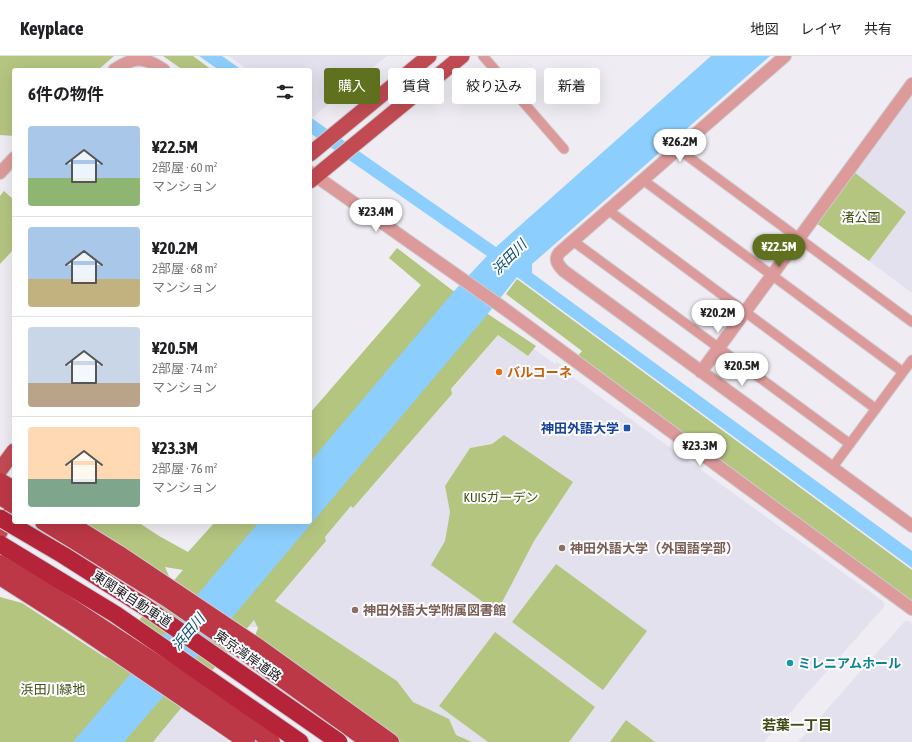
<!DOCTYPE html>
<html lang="ja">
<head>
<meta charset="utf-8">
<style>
	body { margin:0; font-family:"Asap Condensed","Noto Sans JP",sans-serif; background:#f2f2f2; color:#202124; height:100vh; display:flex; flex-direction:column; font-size:15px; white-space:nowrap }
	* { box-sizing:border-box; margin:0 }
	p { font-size:13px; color:#757577 }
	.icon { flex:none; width:22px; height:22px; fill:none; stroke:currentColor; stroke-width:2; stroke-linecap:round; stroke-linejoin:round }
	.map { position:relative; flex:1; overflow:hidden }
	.details { position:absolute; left:12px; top:12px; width:300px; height:456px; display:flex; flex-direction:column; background:#fff; border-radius:4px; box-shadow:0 4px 16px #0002 }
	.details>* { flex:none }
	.guide { position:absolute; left:324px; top:12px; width:380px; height:36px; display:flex; gap:8px }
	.price { position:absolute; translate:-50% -34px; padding:0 9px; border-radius:14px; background:#fff; color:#222; font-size:13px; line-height:26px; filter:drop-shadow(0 1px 2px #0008) }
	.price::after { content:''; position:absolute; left:50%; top:24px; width:12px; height:9px; margin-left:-6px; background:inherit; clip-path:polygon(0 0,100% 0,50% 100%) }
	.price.active { background:#5f701e; color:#fff }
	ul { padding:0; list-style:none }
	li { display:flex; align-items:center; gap:12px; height:100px; padding:0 16px }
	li+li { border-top:1px solid #e0e0e0 }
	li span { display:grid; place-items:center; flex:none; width:112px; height:80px; border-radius:4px; color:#555 }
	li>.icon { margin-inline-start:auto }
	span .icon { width:48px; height:48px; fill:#fffc; stroke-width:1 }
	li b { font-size:17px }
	h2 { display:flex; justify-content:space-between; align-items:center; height:48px; padding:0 16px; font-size:17px }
	.tag { padding:0 14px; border-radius:4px; background:#fff; box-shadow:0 4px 16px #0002; font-size:14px; line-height:36px }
	.tag.active { background:#5f701e; color:#fff }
	header { display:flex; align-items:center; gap:24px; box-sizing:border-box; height:56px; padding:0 20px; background:#fff; border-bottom:1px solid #e0e0e0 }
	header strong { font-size:19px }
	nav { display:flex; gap:22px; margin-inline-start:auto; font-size:14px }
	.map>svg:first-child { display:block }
	.built { fill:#e4e1ee }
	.green { fill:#b4c580 }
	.water { fill:#8ccefd }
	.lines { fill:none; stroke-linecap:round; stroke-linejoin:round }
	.minor-casing { stroke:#cccbd0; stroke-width:11 }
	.tertiary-casing { stroke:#cccbd0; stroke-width:14 }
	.primary-casing { stroke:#cccbd0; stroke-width:17 }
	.trunk-casing { stroke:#cccbd0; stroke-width:18 }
	.motorway-casing { stroke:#cccbd0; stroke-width:19 }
	.minor { stroke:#dd9a9a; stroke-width:9 }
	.tertiary { stroke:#dd9a9a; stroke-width:12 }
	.primary { stroke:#c24b53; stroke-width:15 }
	.trunk { stroke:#bc3846; stroke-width:16 }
	.motorway { stroke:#b52439; stroke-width:17 }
	.motorway-bridge-casing { stroke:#cccbd0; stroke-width:19; stroke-linecap:butt }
	.motorway-bridge { stroke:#b52439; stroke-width:17 }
	.food-dot { fill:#e8710a; stroke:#fcfbfe; stroke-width:1.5 }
	.transit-dot { fill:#1a4fb4; stroke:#fcfbfe; stroke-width:1.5 }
	.education-dot { fill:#8d6e63; stroke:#fcfbfe; stroke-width:1.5 }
	.culture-dot { fill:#0f9aa8; stroke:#fcfbfe; stroke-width:1.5 }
	.labels { text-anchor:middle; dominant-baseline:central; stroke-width:4; stroke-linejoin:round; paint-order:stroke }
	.park-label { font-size:13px; fill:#43500c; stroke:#fcfbfe }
	.food-label { font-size:13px; font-weight:bold; fill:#c56008; stroke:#fcfbfe; text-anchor:start }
	.transit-label { font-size:13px; font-weight:bold; fill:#164399; stroke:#fcfbfe; text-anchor:end }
	.education-label { font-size:13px; font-weight:bold; fill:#785e54; stroke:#fcfbfe; text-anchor:start }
	.street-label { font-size:13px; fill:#171618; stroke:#fcfbfe }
	.culture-label { font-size:13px; font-weight:bold; fill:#0d838f; stroke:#fcfbfe; text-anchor:start }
	.water-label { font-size:14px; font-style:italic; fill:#064c72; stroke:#fcfbfe }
	.neighbourhood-label { font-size:14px; font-weight:bold; fill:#404c14; stroke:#fcfbfe }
</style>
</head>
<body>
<header>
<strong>Keyplace</strong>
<nav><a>地図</a><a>レイヤ</a><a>共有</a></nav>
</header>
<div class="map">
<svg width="912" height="686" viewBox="0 0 912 686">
	<rect width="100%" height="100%" fill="#efedf3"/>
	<!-- built -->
	<path class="built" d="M229,0H387L313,61L310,59V14H248Z
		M912,37V237L869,205L906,156L854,116Z
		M498,279L528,300L534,293L555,308L557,306L561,309L560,312L884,546V551L764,686H427L270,571H248Z
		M905,565H909L912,568V686H798Z
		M181,652L229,686H153Z"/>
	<!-- green -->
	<path class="green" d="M0,0H114L98,14H14V80L0,79Z
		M163,0H193L212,14H183Z
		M854,116L906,156L869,205L816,167Z
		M4,135L14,144V193L0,208V140Z
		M397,192L452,234L536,290L528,300L498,279L451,333L452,338L353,452L351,450L325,481L326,485L275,545L397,625L413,646L449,663L456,679L472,686H401L254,582L258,572L254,564L153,686H0V541L22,547L106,602L183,514L165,511L171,525L80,466H138L159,480L188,496L215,466H310V357L421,229L389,202Z
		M517,223L912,514V548L577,301L582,295L506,238Z
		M504,379L573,426L534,485L497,556L431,509L445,485L450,456L445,430L470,392L492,388Z
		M556,508L647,575L603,634L512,566Z
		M495,576L595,651L569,686H488L439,650Z
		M626,664L655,686H610Z"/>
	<!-- water -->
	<path class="water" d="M199,0H222L242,14H219Z
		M711,0H770L532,208V217L912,495V512L517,221L486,260L236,557L124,686H73L259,466H310V406L455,234L487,200L310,77V61L496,191Z"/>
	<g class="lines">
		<!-- minor casing -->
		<g class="minor-casing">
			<path id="minor" d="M483,0L564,93
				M678,93L912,266
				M643,124L903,316
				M608,154L876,353
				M573,185L850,388
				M832,412L912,304"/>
		</g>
		<!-- tertiary casing -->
		<g class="tertiary-casing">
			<path id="tertiary" d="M785,0L559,197C554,204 558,209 564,215L912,470
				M114,14C135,0 143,0 164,14
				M310,116L502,251L912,553
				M0,117L14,102
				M701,316L912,28"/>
		</g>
		<!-- primary casing -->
		<g class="primary-casing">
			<path id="primary" d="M310,98L429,0
				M310,125L462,0
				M0,414L14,395
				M0,476L14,451"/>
		</g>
		<!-- trunk casing -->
		<g class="trunk-casing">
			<path id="trunk" d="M0,425L14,433
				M0,441L14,449
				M43,466L167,543L241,594L369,686
				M68,466L118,497L260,592L391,686
				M0,507L47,535L207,640L272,686
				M0,521L69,565L247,686"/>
		</g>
		<!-- motorway casing -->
		<g class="motorway-casing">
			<path id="motorway" d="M0,488L115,558L300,686"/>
		</g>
		<!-- minor -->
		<use href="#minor" class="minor"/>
		<!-- tertiary -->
		<use href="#tertiary" class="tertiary"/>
		<!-- primary -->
		<use href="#primary" class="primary"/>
		<!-- trunk -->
		<use href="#trunk" class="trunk"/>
		<!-- motorway -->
		<use href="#motorway" class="motorway"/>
		<!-- motorway-bridge casing -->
		<g class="motorway-bridge-casing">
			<path id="motorway-bridge" d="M0,462L63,499L145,551L339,686"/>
		</g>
		<!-- motorway-bridge -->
		<use href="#motorway-bridge" class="motorway-bridge"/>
	</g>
	<!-- markers -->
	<circle class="food-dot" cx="499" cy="316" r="4"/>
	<rect class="transit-dot" x="623" y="368" width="8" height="8" rx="2"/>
	<g class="education-dot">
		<circle cx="562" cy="492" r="4"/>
		<circle cx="355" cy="554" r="4"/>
	</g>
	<circle class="culture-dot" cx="790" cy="607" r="4"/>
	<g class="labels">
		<!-- park labels -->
		<g class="park-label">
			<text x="861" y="161">渚公園</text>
			<text x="501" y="441">KUISガーデン</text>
			<text x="53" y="633">浜田川緑地</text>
		</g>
		<!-- food labels -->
		<g class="food-label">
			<text x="507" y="316">バルコーネ</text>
		</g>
		<!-- transit labels -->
		<g class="transit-label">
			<text x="619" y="372">神田外語大学</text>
		</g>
		<!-- education labels -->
		<g class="education-label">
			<text x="570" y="492">神田外語大学（外国語学部）</text>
			<text x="363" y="554">神田外語大学附属図書館</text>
		</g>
		<!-- street labels -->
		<g class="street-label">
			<text transform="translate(132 543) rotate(33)">東関東自動車道</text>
			<text transform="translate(248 600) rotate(35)">東京湾岸道路</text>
		</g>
		<!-- culture labels -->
		<g class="culture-label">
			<text x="798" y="607">ミレニアムホール</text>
		</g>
		<!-- water labels -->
		<g class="water-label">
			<text transform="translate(509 201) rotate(-45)">浜田川</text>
			<text transform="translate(188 576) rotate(-50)">浜田川</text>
		</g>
		<!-- neighbourhood labels -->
		<g class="neighbourhood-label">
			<text x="797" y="669">若葉一丁目</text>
		</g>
	</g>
</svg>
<b class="price" style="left:680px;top:107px">¥26.2M</b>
<b class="price" style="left:376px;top:177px">¥23.4M</b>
<b class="price active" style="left:779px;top:212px">¥22.5M</b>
<b class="price" style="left:718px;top:278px">¥20.2M</b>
<b class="price" style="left:742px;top:331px">¥20.5M</b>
<b class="price" style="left:700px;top:411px">¥23.3M</b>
<div class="guide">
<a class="tag active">購入</a>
<a class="tag">賃貸</a>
<a class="tag">絞り込み</a>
<a class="tag">新着</a>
</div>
<section class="details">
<h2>6件の物件<svg class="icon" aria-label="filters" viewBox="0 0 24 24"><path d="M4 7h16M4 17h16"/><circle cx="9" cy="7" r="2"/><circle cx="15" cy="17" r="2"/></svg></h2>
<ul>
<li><span style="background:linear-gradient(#a9c7e8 65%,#8fb573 0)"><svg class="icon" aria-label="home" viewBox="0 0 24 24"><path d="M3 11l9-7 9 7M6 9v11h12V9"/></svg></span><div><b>¥22.5M</b><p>2部屋 · 60 m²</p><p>マンション</p></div></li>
<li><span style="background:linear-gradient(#a9c7e8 65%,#c2b280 0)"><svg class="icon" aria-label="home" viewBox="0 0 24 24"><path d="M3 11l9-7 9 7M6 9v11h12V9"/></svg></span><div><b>¥20.2M</b><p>2部屋 · 68 m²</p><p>マンション</p></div></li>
<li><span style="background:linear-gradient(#c9d6e8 70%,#b9a48a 0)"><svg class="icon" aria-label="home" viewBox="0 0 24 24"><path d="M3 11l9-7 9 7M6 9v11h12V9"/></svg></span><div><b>¥20.5M</b><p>2部屋 · 74 m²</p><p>マンション</p></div></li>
<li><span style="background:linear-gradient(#ffd9b3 65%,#7fa58c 0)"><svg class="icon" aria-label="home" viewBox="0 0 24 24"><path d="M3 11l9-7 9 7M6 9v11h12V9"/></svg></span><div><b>¥23.3M</b><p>2部屋 · 76 m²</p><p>マンション</p></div></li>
</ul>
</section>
</div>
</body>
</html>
